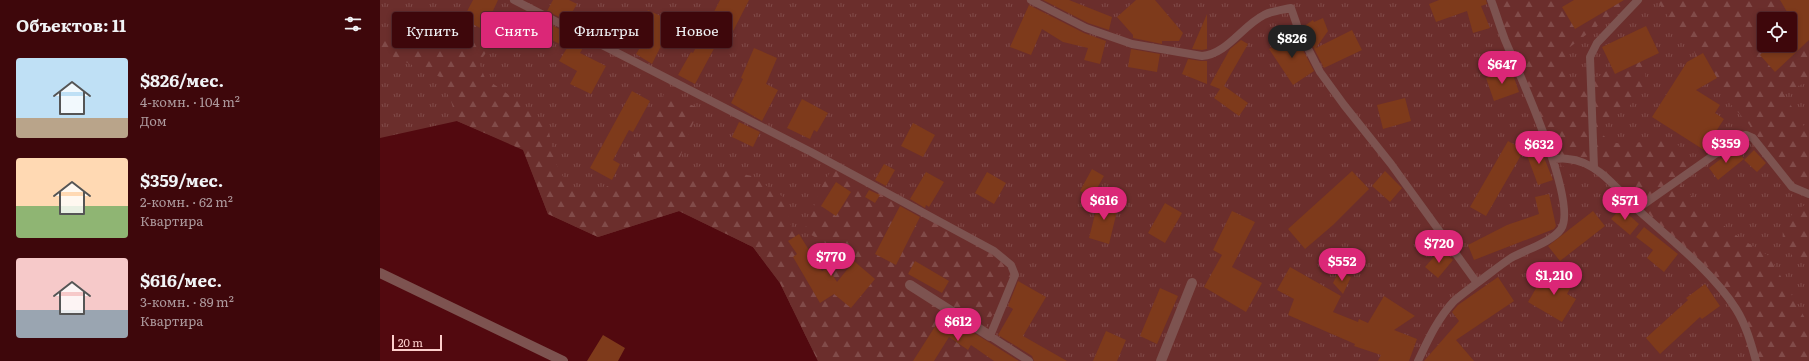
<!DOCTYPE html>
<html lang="ru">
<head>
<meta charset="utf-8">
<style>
	body { margin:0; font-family:Literata,serif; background:#451014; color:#f1f3f6; height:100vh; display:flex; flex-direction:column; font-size:15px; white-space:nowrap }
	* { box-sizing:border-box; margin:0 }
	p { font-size:13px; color:#ad999d }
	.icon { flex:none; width:22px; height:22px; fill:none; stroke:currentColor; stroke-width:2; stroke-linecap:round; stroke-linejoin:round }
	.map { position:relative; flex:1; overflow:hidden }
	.sheet { display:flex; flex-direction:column; background:#3e070b; width:380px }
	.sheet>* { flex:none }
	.top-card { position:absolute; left:12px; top:12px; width:380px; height:36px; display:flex; gap:8px }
	.buttons { position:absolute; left:1377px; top:12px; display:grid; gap:8px }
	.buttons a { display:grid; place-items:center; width:40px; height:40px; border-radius:4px; background:#3e070b; box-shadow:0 2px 6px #0003,0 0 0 1px #57282c; font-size:20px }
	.scale { position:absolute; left:12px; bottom:10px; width:50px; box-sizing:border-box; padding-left:4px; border:2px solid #fdcfcc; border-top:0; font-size:11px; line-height:14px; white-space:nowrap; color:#fdcfcc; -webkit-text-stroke:3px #52090f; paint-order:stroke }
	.price { position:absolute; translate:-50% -34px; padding:0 9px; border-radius:14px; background:#db2777; color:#fff; font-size:13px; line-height:26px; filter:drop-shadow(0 1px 2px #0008) }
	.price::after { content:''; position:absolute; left:50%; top:24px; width:12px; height:9px; margin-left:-6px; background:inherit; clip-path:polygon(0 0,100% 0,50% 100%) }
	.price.active { background:#222; color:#fff }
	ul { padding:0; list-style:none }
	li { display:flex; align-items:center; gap:12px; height:100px; padding:0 16px }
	li span { display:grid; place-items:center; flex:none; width:112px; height:80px; border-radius:4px; color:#555 }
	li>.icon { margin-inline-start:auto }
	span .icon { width:48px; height:48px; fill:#fffc; stroke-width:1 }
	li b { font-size:17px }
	h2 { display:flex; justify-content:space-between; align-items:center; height:48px; padding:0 16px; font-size:17px }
	.chip { padding:0 14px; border-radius:4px; background:#3e070b; box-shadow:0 2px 6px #0003,0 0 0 1px #57282c; font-size:14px; line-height:36px }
	.chip.active { background:#db2777; color:#fff }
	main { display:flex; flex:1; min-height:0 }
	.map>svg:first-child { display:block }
	.grass { fill:url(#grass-tufts); fill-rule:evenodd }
	.forest { fill:url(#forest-firs); fill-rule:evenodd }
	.building { fill:#7e3a1b }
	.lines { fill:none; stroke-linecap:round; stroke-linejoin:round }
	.service { stroke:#7d5350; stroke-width:8 }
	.minor { stroke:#7d5350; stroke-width:10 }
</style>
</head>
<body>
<main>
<section class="sheet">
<h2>Объектов: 11<svg class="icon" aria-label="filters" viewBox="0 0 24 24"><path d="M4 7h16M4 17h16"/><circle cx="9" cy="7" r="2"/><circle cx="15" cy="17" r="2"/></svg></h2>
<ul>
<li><span style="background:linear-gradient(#bfe0f5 75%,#b9a48a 0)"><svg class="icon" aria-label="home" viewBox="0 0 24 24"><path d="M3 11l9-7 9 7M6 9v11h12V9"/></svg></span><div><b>$826/мес.</b><p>4-комн. · 104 m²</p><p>Дом</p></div></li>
<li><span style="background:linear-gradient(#ffd9b3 60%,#8fb573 0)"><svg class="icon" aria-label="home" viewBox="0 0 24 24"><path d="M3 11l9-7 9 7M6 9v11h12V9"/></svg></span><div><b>$359/мес.</b><p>2-комн. · 62 m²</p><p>Квартира</p></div></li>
<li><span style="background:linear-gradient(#f6c9c9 65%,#9aa5b1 0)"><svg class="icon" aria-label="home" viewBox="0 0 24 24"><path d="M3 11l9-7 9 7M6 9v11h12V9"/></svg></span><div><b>$616/мес.</b><p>3-комн. · 89 m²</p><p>Квартира</p></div></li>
</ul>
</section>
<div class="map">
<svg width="1429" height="361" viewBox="0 0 1429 361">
	<defs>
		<pattern id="grass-tufts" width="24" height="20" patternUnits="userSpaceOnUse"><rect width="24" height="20" fill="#6b2e2c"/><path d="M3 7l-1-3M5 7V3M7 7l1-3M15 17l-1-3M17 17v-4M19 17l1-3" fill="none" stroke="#814b49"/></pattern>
		<pattern id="forest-firs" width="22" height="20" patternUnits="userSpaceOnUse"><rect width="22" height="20" fill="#6b2e2c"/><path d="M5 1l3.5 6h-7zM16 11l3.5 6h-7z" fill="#814b49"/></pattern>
	</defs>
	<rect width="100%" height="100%" fill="#52090f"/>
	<!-- grass -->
	<path class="grass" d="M0,0H1429V361H438L400,283L373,247L299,211L218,237L168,214L143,149L77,121L0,138ZM1384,19H1410V45H1384Z"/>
	<!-- forest -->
	<path class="forest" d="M1113,0H1252L1186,50L1189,81L1214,80L1245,57L1260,62C1262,66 1265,70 1265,74C1269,99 1236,115 1218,125V131C1222,134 1226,138 1230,141C1249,150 1278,133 1295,143C1304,148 1310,159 1315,167L1298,182L1330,215L1360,238L1389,256L1429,325V361H1370L1355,311L1328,276L1288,238L1266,210L1236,180L1204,161L1182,167L1132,55Z
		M1276,0H1429V81L1403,93L1429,134V191L1421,196L1368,123L1325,77L1312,47ZM1384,19H1410V45H1384Z
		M89,8L108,21L118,35L99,63L105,78L156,114L169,132L175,162L189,188L204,194L226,187L247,175L284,94L319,108L295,170L324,166L372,176L403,197L410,223L434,276L478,261L424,231L442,186L455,164L612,247L638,270L604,329L622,354L628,361H438L400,283L373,247L299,211L218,237L168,214L143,150L77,121L71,101L60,77L0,51V28L31,40L55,28L76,9Z
		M1429,203V264C1391,252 1397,217 1429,203Z"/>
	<!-- building -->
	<path class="building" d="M93,0H118L104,30L83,19Z
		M173,0H189L197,4L187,21L167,11Z
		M340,0H369L345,47L337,43L315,84L298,75L311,52L313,53Z
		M663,0H689L732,17L729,30L708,23Z
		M756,0H775L803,33L799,41H782V44L753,38V35L737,17Z
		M1059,0H1106L1107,4L1101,6L1110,28L1093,33L1087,11L1056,22L1049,4Z
		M1194,0H1244L1195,29L1182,7Z
		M1400,0H1429V40L1395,72L1380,55L1390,45H1410V17Z
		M649,5L704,33L726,41L720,64L704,60L708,48L683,42L662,29L651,55L630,47Z
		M268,10L293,22L272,64L256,54L264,41L255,37Z
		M827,14V49L822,50L812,49Z
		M943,18L948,31L936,48L972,30L982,50L944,68L923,27L933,20L934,22Z
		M162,20L206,43L200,53L226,66L211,94L190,84L197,71L179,61L187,48L155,31Z
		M1266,26L1279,53L1235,74L1222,47Z
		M914,33L934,71L913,85L889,49Z
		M861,40L868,44L844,86L868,103L859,116L834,98L840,89L830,85L850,49Z
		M374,48L397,58L386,84L398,90L382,121L351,103L363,79L361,78Z
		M751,49L780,54L777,72L748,67Z
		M1323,53L1337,78L1316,90L1340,105L1335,113L1344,119L1324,150L1272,117L1307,62Z
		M808,59L821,61H827V84L802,74Z
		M1131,69L1139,92L1114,101L1106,78Z
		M252,91L270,101L253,132L249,130L233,160L240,164L232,180L210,168Z
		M1025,98L1031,121L1003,129L997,105Z
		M422,99L448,113L437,132L434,130L430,139L407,128Z
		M359,122L380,132L373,147L352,137Z
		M533,123L555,135L543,157L521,146Z
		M1128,141L1144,150L1106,216L1090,207Z
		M1159,145L1173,180L1158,185L1145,150L1147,152V149Z
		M1355,148L1364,159L1338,180L1329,168Z
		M1374,150L1386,163L1377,172L1364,160Z
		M504,164L515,170L506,186L495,180Z
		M712,169L724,176L712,197L700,191Z
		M972,171L989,189L953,225L925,249L908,229Z
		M1005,171L1022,188L1010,202L992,186Z
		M546,172L564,182L549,207L546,205L545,208L530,199Z
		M607,172L626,183L614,204L595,193Z
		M456,182L471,192L456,216L441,206Z
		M489,190L500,195L495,203L485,197Z
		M1169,194L1176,226L1174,229L1094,260L1088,245L1127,225L1159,214L1155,197Z
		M719,198L739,203L729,244L709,238Z
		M785,203L802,213L785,243L768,233Z
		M520,206L540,217L516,265L495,254Z
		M1241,208L1259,224L1250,235L1231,219Z
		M852,211L875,222L852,267L882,283L866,312L824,287L842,255L833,250Z
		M1213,211L1225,226L1180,261L1168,246Z
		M1264,227L1298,254L1284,272L1267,258L1273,250L1256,237Z
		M419,234L442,271L448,268L457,282L474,261L495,279L471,308L454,294L440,303L413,257L417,254L408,241Z
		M1061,249L1073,260L1058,278L1045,267Z
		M535,261L569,281L562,293L528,274Z
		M910,267L961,296L953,312L978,322L979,319L988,323L1004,296L1035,316L1014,330L1037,339L1029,361H998L1001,355L974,346L975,344L908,315L914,299L897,290Z
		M1178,270L1195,280L1187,294L1196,299L1182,322L1148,302L1162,278L1171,283Z
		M959,271L971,277L963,294L953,283Z
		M1118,277L1134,301L1076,340L1094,361H1044L1079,321L1072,312L1078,305Z
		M638,281L666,297L643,336L687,361H654L652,356L618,335L633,309L628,306Z
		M1325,284L1340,306L1322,319L1320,317L1280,354L1266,338L1308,300L1306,298Z
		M780,288L798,296L777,344L760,336Z
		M563,314L607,341L639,361H614L591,345L588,350L569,337L554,361H533Z
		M726,331L746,340L737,361H713Z
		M223,335L245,348L238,361H207Z"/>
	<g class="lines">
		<!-- service -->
		<path class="service" d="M134,0L431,152L614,251L631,265L635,275L610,336L649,361
			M651,0L706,28L752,44L822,56C847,54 862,26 884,15C891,11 902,10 911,8L919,31L940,72L964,105L1011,164L1097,283C1089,289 1081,295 1074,301C1058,318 1048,340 1038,361
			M1173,159C1178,159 1183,158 1188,159C1217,161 1238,190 1257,209L1361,136L1366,135L1373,138L1412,187L1429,194
			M1214,168L1210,57L1217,43L1258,0
			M1257,209C1290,239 1332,271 1356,309C1366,325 1371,343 1376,361
			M1097,283C1108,275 1119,266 1131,258C1145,250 1172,242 1181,229C1199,203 1138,71 1125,40C1120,27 1116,13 1111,0"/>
		<!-- minor -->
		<path class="minor" d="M0,273L183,361
			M530,285L610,336
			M781,361L812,283"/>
	</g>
</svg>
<div class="buttons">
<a><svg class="icon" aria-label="locate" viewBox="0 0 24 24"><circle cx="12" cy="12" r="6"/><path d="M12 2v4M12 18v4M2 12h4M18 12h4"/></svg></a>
</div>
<div class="scale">20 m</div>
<b class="price active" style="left:912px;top:59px">$826</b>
<b class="price" style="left:1122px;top:85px">$647</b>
<b class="price" style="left:1346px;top:164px">$359</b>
<b class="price" style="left:1159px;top:165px">$632</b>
<b class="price" style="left:724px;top:221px">$616</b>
<b class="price" style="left:1245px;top:221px">$571</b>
<b class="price" style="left:1059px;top:264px">$720</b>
<b class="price" style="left:451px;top:277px">$770</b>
<b class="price" style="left:962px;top:282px">$552</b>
<b class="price" style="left:1174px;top:296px">$1,210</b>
<b class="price" style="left:578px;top:342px">$612</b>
<div class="top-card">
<a class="chip">Купить</a>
<a class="chip active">Снять</a>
<a class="chip">Фильтры</a>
<a class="chip">Новое</a>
</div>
</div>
</main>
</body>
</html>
